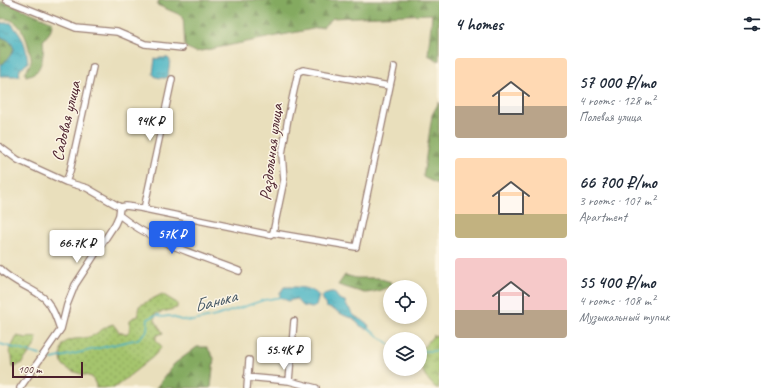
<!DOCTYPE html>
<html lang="en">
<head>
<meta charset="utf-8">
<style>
	body { margin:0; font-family:Caveat,sans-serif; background:#f2f2f3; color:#1f2937; height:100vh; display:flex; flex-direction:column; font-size:15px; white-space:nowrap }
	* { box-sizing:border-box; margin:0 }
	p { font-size:13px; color:#747a83 }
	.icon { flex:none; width:22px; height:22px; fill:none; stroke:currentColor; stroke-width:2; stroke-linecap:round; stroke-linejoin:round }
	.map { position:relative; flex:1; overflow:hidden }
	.sheet { display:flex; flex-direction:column; background:#fff; width:340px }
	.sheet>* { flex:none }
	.tools { position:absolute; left:383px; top:280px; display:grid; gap:8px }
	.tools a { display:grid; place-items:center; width:44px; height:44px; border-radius:50%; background:#fff; box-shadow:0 2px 6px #0003; font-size:20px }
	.scale { position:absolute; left:12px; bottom:10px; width:71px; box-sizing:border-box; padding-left:4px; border:2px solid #4a1f2b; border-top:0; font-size:11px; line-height:14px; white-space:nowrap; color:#4a1f2b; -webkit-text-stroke:3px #fcf5e5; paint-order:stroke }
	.price { position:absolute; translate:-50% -34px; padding:0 9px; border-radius:4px; background:#fff; color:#222; font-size:13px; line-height:26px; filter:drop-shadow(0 1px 2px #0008) }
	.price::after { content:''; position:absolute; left:50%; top:24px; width:12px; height:9px; margin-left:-6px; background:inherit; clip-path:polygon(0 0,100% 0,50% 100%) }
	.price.current { background:#2563eb; color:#fff }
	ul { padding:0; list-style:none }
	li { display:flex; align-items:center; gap:12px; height:100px; padding:0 16px }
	li span { display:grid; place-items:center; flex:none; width:112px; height:80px; border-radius:4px; color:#555 }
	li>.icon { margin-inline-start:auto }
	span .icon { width:48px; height:48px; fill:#fffc; stroke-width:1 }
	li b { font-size:17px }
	h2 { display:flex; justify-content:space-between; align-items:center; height:48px; padding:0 16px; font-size:17px }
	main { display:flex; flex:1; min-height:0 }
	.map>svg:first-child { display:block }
	.grass { fill:url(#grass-dots); stroke:#78724c }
	.forest { fill:url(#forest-firs); stroke:#676446 }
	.wetland { fill:url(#wetland-marsh); stroke:#78724c }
	.water { fill:url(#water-ripples); stroke:#486876 }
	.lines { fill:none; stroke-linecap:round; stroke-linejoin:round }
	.stream { stroke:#45b2c2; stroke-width:1.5 }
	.minor-casing { stroke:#9a7f74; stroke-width:8 }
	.minor { stroke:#fff; stroke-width:5.5 }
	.labels { text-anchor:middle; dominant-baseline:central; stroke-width:3; stroke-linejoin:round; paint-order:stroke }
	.street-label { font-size:17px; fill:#4a1f2b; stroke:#fcf5e5 }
	.water-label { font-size:18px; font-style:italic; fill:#485a67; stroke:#fcf5e5 }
</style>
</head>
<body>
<main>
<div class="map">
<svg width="439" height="388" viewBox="0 0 439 388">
	<defs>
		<pattern id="grass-dots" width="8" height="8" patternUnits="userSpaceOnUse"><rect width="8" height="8" fill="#a5c46d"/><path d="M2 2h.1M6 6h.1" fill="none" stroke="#889f5a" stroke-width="1.8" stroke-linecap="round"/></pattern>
		<pattern id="forest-firs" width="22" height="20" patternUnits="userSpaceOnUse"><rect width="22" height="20" fill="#84aa60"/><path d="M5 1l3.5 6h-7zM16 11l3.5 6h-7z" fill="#6e8a4f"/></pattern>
		<pattern id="wetland-marsh" width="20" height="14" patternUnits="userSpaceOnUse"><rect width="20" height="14" fill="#a5c46d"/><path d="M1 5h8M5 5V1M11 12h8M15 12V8" fill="none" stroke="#889f5a"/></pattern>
		<pattern id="water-ripples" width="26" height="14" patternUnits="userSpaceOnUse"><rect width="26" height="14" fill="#45b2c2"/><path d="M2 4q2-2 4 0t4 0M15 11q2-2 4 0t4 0" fill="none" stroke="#3c909e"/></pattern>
	</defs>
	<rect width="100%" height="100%" fill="#fcf5e5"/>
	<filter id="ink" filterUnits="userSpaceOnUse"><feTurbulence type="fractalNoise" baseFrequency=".025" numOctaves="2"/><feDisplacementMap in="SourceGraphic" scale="8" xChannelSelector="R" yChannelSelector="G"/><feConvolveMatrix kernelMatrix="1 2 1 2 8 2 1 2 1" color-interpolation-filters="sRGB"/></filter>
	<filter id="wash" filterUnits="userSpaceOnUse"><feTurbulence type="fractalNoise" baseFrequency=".012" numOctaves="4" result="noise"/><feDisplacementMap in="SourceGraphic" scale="16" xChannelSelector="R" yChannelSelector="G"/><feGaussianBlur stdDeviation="0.9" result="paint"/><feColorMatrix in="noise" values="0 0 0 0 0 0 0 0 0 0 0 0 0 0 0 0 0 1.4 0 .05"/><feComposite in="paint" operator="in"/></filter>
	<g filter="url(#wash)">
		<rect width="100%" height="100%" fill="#e9dfbc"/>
		<!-- grass -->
		<path class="grass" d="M162,294L177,303V308L155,314V320L163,333L156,336V340L162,347L153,357L114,388H96V385L92,377C85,375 65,371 62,363C61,361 61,357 61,354C61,348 62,344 67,341C74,338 81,339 89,337C97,335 104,326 113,324L119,332L125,334L130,331V320L134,317L139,316L138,311L139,306Z
			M17,336L26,338L37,337L36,344L22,363L13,368L12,357L9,352Z"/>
		<!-- forest -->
		<path class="forest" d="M159,0H439V61L428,55L432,14L333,18L323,27L196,52L185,47L183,16L157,5Z
			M0,2L8,3L53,22L50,32L43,41C45,49 42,67 36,72C34,74 29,75 26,76L25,73C27,69 30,65 31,62C32,58 30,53 29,49C26,35 18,16 0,19Z
			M0,37C8,39 11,41 14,49L10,56L3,64H0Z
			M439,102V185L423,177L432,115Z
			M345,275L356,278H378L391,282L390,286C383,290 372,293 364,293L338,285Z
			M197,347H207L214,358L211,388H156L174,364Z"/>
		<!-- wetland -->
		<path class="wetland" d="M439,335V388H436C423,376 420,368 420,351L433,336Z"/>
		<!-- water -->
		<path class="water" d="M0,23H11C23,38 26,43 28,63L20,69L19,76H0V64H3L10,56L14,49C11,41 8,39 0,37Z
			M158,58H168L170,60L168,75L166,78C161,78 155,78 153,74L155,59Z
			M284,287C296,287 312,286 319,296L316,306L312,308L302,306L296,299L288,301L280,297V293Z
			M330,292H334L339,299L345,301L346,305C350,308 351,313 355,316C360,320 365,320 369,326L368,328L366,329L359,325L353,318C343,317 336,309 326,307L322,297L324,294Z"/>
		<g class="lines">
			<!-- stream -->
			<path class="stream" d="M368,328L390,345
				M0,344L40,355
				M420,351H439
				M44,356L52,359L138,339L147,331L148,319L154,316L159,315L162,317L169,316L181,320L193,321L216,316L264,300L282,297"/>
		</g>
	</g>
	<g filter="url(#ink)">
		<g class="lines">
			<!-- minor casing -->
			<g class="minor-casing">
				<path id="minor" d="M6,0L76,28L117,32L145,44L182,48
					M0,147L18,160L66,182L87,188L120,207L126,206L140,208L270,235L273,233L356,247L394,67
					M66,182L70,171L93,67
					M144,209L172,79
					M119,215C154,243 198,255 239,271
					M273,233L284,180L282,154L288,118L298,72L303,70L389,86
					M0,269C11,281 27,286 40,295C51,302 56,317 60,329
					M247,377L289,381L316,388
					M289,381L294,321
					M20,388L61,329L67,305L75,285L115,224L119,215L120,207
					M247,388L249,360"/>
			</g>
			<!-- minor -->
			<use href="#minor" class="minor"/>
		</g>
	</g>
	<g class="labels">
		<!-- street labels -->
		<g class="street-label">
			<text transform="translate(66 121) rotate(-77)">Садовая улица</text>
			<text transform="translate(271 152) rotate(-83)">Раздольная улица</text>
		</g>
		<!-- water labels -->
		<g class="water-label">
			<text transform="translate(215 301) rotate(-15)">Банька</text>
		</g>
	</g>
</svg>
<div class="tools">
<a><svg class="icon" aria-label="locate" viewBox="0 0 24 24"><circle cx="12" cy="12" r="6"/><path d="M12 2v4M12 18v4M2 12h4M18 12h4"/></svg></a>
<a><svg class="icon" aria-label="layers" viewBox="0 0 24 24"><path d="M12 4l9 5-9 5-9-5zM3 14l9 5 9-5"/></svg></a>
</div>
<div class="scale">100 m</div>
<b class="price" style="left:150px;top:142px">94K ₽</b>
<b class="price current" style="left:172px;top:255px">57K ₽</b>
<b class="price" style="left:77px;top:264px">66.7K ₽</b>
<b class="price" style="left:284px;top:371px">55.4K ₽</b>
</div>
<section class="sheet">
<h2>4 homes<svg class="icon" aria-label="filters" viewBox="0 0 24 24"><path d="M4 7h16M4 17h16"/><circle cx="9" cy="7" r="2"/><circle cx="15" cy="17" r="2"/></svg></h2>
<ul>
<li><span style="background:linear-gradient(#ffd9b3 60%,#b9a48a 0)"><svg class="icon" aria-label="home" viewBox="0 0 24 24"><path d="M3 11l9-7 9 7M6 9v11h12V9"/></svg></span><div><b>57 000 ₽/mo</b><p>4 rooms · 128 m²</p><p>Полевая улица</p></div></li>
<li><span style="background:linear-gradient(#ffd9b3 70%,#c2b280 0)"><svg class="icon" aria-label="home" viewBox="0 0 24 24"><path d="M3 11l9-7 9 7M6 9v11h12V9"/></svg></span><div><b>66 700 ₽/mo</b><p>3 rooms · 107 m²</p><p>Apartment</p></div></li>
<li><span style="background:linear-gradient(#f6c9c9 65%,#b9a48a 0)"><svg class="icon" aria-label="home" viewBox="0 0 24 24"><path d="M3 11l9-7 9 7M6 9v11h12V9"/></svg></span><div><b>55 400 ₽/mo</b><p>4 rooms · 108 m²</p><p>Музыкальный тупик</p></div></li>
</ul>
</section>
</main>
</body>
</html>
